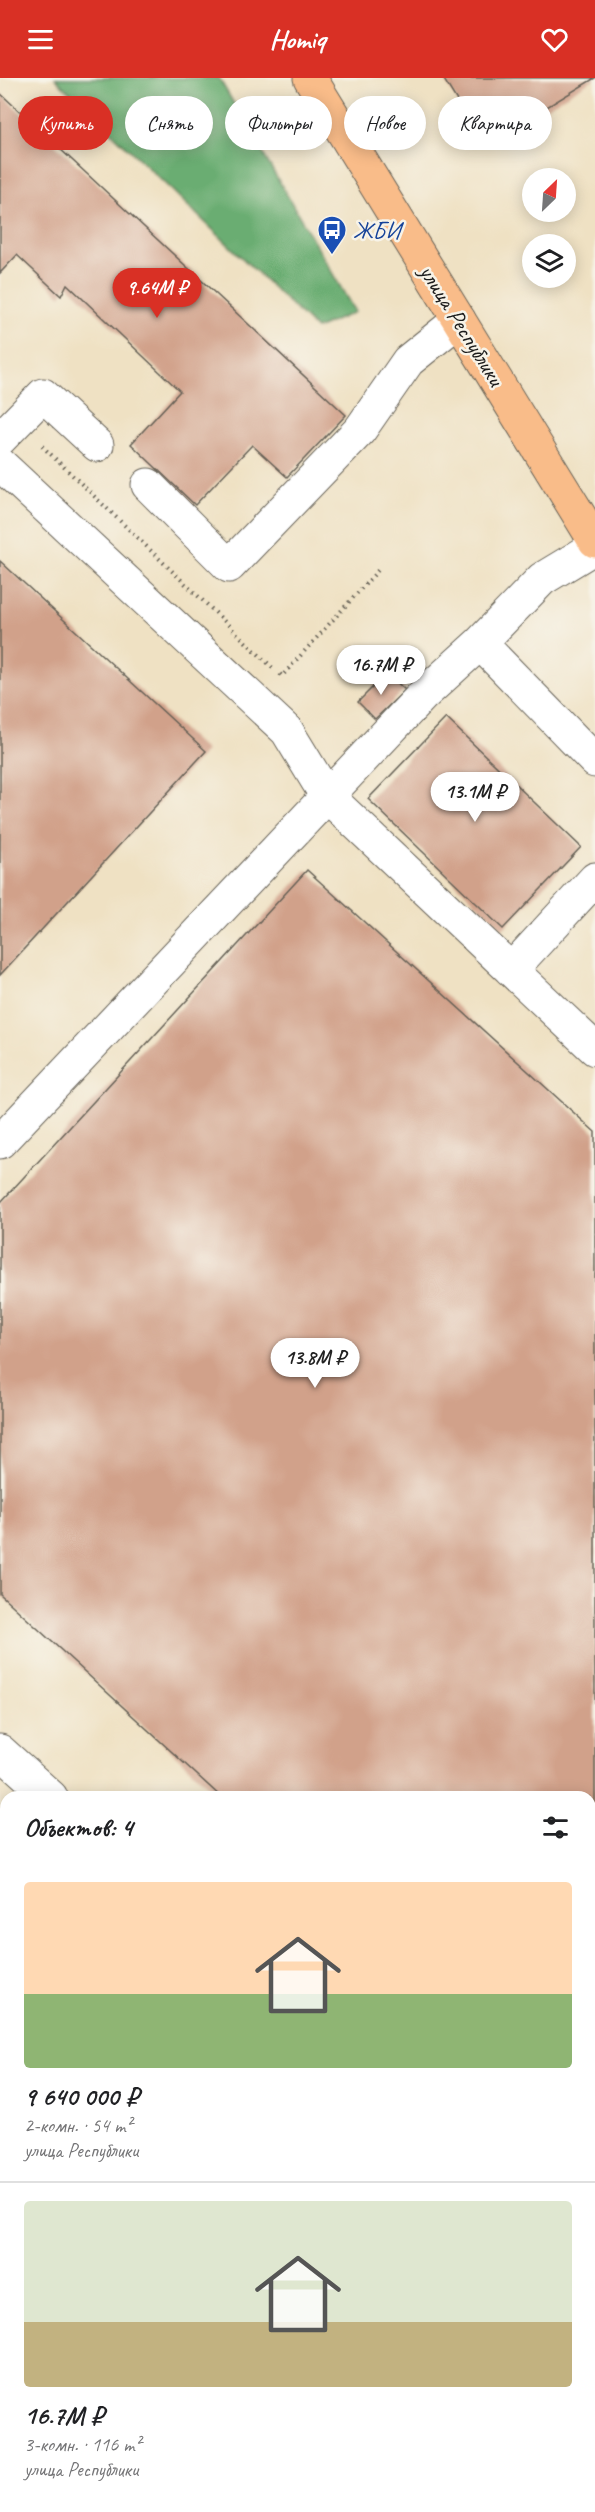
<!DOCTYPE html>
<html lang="ru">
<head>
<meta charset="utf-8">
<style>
	body { margin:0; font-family:Caveat,sans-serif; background:#f6f6f6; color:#202124; height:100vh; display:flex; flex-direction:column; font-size:22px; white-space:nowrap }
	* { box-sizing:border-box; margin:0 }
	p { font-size:20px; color:#757577 }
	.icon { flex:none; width:33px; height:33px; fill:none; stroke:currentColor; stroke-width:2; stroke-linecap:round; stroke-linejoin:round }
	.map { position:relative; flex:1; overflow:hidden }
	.panel { position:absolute; left:0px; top:1713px; width:596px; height:722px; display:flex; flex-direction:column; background:#fff; border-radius:18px 18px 0 0; box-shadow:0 3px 15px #0003 }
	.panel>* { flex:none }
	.banner { position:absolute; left:18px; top:18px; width:560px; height:54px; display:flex; gap:12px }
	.needle { width:39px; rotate:25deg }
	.tools { position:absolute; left:522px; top:90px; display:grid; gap:12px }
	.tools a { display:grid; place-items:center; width:54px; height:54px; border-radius:50%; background:#fff; box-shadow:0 3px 15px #0003; font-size:30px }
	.price { position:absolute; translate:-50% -51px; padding:0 14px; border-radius:21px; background:#fff; color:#222; font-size:20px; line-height:39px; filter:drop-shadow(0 2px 3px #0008) }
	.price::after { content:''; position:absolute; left:50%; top:36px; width:18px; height:14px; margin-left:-9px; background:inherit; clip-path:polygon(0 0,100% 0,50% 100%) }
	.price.active { background:#d93025; color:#fff }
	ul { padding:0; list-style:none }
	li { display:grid; align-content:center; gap:12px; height:318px; padding:0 24px }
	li+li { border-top:2px solid #e0e0e0 }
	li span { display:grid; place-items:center; height:186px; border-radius:6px; color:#555 }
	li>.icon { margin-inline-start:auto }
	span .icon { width:108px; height:108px; fill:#fffc; stroke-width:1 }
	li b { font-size:26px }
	h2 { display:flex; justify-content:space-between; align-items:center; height:72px; padding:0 24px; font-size:26px }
	.chip { padding:0 21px; border-radius:27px; background:#fff; box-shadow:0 3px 15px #0003; font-size:21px; line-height:54px }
	.chip.active { background:#d93025; color:#fff }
	header { display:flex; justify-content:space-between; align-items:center; height:78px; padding:0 24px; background:#d93025; color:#fff; font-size:27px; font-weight:800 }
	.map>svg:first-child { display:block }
	.forest { fill:#6aad72; stroke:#436447; stroke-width:1.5 }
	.building { fill:#d1a18a }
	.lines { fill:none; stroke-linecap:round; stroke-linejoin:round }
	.minor-casing { stroke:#666156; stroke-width:35 }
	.major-casing { stroke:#666156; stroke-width:35 }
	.path { stroke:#666156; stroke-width:4; stroke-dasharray:1.5 4.5; stroke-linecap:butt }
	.minor { stroke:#fff; stroke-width:33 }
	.major { stroke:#f9bc89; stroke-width:33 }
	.rail-casing { stroke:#1c1c1c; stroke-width:7 }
	.rail { stroke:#f7f3e8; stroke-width:4.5; stroke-dasharray:14; stroke-linecap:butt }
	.labels { text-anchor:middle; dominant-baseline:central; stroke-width:5; stroke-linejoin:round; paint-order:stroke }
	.transit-label { font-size:24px; fill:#164399; stroke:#f7f3e8; text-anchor:start }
	.street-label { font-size:24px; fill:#1c1c1c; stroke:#f7f3e8 }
</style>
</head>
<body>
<header><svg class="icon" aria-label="menu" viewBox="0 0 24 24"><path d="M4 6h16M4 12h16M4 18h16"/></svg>Homiq<svg class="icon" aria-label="heart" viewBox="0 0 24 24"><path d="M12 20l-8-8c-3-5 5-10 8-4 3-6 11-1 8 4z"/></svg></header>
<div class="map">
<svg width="595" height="2434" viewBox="0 0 595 2434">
	<rect width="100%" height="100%" fill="#f7f3e8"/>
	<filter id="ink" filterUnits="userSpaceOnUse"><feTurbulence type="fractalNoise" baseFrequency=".0167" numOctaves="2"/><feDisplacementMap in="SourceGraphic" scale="12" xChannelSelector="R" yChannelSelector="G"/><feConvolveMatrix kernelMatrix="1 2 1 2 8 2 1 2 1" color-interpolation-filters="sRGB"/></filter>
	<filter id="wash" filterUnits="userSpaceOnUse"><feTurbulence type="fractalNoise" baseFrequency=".008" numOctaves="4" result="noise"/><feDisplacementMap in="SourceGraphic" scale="24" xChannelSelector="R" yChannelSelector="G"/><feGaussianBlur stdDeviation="1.35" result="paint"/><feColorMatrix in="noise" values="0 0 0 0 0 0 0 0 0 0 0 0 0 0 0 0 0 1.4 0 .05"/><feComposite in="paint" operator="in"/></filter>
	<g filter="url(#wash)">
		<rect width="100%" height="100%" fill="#efe1c3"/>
		<!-- forest -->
		<path class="forest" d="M55,0H219L355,234L316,251Z"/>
		<g id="blocks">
			<!-- building -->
			<path class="building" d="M443,0H595L484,67Z
				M0,15L346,337L287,399L252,367L195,427L131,366L180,313L67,206L61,218L17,177L0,195Z
				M0,483L206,673L0,897Z
				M387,595L405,612L375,641L358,624Z
				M446,640L581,769L503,851L368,721Z
				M307,792L595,1054V2062L590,2057V1719H221L0,1516V1125Z
				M0,2083L6,2089V2359L0,2354Z
				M36,2428H375L381,2434H31Z"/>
		</g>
	</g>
	<g filter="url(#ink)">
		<use href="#blocks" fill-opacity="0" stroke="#666156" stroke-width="1.5"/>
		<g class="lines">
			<!-- minor casing -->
			<g class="minor-casing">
				<path id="minor" d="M0,361L43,317L97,367
					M0,386L287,653L326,717L595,971
					M148,407L229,488L360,352L408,283L459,242
					M480,565L595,683
					M511,892L595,801
					M0,1064L423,617L480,565L542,501L595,469
					M0,1673L51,1719
					M0,1930L6,1935
					M0,2033L6,2039
					M590,2196L595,2201
					M427,2428L433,2434"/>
			</g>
			<!-- major casing -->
			<g class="major-casing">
				<path id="major" d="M310,0L595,463"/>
			</g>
			<!-- path -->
			<path class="path" d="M42,368L274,591
				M280,596L282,598L380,490"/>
			<!-- minor -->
			<use href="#minor" class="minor"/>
			<!-- major -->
			<use href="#major" class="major"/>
			<!-- rail casing -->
			<g class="rail-casing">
				<path id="rail" d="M0,1758L6,1763
					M590,2278L595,2283"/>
			</g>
			<!-- rail -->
			<use href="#rail" class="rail"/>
		</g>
	</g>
	<!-- icons -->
	<defs>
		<g id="bus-pin" transform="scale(1.5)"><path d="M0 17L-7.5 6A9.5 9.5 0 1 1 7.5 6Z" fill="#1a4fb4" stroke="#f7f3e8"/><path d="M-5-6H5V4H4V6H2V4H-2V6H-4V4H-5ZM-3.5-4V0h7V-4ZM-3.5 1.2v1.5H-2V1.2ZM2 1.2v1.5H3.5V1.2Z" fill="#fff"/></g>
	</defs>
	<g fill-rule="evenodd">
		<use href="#bus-pin" x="332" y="152"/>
	</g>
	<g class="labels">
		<!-- transit labels -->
		<g class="transit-label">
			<text x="353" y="152">ЖБИ</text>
		</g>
		<!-- street labels -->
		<g class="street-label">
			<text transform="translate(462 247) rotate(58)">улица Республики</text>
		</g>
	</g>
</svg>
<div class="tools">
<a><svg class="needle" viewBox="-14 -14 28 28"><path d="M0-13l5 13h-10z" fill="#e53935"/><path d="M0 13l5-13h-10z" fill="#757577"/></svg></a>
<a><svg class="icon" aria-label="layers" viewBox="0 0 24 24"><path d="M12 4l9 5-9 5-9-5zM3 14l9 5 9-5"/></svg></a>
</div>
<b class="price active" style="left:157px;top:241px">9.64M ₽</b>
<b class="price" style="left:381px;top:618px">16.7M ₽</b>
<b class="price" style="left:475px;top:745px">13.1M ₽</b>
<b class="price" style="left:315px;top:1311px">13.8M ₽</b>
<div class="banner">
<a class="chip active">Купить</a>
<a class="chip">Снять</a>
<a class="chip">Фильтры</a>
<a class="chip">Новое</a>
<a class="chip">Квартира</a>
</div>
<section class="panel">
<h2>Объектов: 4<svg class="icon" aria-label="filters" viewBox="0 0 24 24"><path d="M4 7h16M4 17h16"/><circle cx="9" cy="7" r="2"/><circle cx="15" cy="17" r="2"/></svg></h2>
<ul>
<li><span style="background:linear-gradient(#ffd9b3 60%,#8fb573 0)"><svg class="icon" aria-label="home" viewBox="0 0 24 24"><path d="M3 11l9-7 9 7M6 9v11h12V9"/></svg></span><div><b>9 640 000 ₽</b><p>2-комн. · 54 m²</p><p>улица Республики</p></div></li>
<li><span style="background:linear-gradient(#dfe7d0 65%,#c2b280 0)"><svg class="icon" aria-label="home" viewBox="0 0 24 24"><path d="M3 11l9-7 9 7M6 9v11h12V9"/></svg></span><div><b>16.7M ₽</b><p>3-комн. · 116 m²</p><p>улица Республики</p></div></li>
</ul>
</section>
</div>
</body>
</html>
